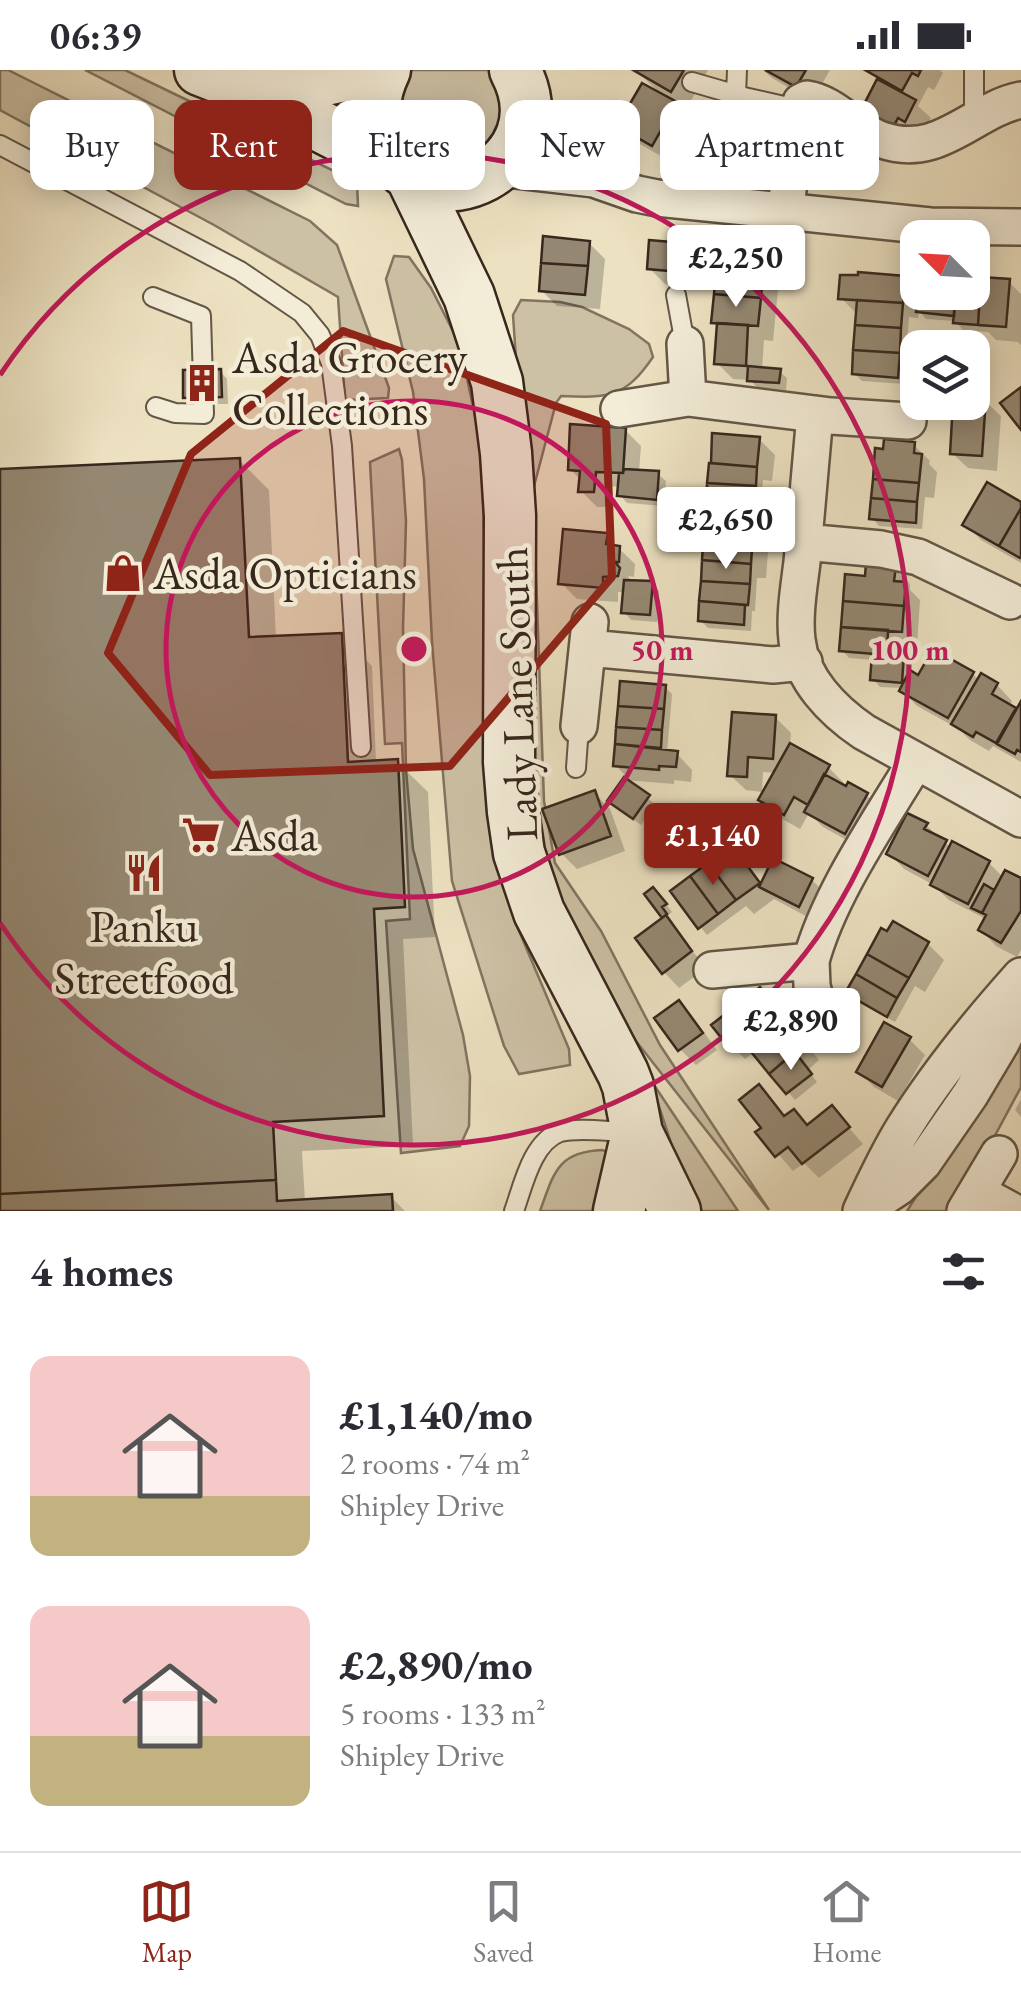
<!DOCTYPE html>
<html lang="en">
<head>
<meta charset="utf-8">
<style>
	body { margin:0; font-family:"EB Garamond",serif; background:#f7f7f7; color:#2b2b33; height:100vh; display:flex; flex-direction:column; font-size:38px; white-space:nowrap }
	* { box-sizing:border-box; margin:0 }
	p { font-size:32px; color:#7c7c81 }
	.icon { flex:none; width:55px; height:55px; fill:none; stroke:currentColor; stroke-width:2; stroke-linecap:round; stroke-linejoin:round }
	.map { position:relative; height:1141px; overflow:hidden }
	.drawer { display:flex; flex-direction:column; background:#fff; flex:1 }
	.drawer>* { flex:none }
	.top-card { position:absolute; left:30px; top:30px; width:962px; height:90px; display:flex; gap:20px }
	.needle { width:65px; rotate:294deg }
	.tools { position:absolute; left:900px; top:150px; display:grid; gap:20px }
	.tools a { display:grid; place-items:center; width:90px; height:90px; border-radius:20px; background:#fff; box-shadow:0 5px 25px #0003; font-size:50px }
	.price { position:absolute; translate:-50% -85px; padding:0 22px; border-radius:10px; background:#fff; color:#222; font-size:32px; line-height:65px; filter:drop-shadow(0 2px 5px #0008) }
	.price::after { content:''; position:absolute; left:50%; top:60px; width:30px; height:22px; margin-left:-15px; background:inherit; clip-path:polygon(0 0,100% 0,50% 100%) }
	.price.selected { background:#8f2418; color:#fff }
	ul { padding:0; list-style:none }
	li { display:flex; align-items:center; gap:30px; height:250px; padding:0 30px }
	li span { display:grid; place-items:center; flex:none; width:280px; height:200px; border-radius:20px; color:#555 }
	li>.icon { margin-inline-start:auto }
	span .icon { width:120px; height:120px; fill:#fffc; stroke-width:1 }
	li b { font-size:42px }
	h2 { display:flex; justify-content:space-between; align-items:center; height:120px; padding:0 30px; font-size:42px }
	.tag { padding:0 35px; border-radius:20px; background:#fff; box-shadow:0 5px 25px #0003; font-size:35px; line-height:90px }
	.tag.selected { background:#8f2418; color:#fff }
	.status { display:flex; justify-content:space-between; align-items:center; height:70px; padding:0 50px; background:#fff; direction:ltr }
	.status svg { height:28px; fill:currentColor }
	.menu { display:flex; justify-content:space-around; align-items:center; height:140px; border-top:2px solid #e1e1e2; background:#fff; font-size:28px; color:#7c7c81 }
	.menu a { display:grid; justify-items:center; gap:5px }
	.menu .selected { color:#8f2418 }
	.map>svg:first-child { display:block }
	.green { fill:#cdc1a5; stroke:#827461; stroke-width:2.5 }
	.shadow { fill:#0003 }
	.building { fill:#958872; stroke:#37271d; stroke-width:2.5 }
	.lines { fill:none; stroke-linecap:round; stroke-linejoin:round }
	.lane-casing { stroke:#645646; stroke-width:22 }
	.street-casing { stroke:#645646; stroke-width:40 }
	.secondary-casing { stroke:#37271d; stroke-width:55 }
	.lane { stroke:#f3ecd7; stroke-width:18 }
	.street { stroke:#f3ecd7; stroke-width:35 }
	.secondary { stroke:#f3ecd7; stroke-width:50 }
	.marked { fill:#8f2418; fill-opacity:0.2; stroke:#8f2418; stroke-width:8; stroke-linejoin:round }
	.ring { fill:none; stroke:#c2185b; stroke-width:5 }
	.labels { text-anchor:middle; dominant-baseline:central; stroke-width:9; stroke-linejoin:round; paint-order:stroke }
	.poi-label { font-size:45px; fill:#37271d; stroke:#f3ecd7; text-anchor:start }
	.street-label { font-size:45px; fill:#37271d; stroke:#f3ecd7 }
	.centre { fill:#c2185b; stroke:#f3ecd7; stroke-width:5 }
	.ring-label { font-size:30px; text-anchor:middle; font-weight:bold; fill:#c2185b; stroke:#f3ecd7; stroke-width:9; stroke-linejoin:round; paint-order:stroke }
</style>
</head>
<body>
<div class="status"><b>06:39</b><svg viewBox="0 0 49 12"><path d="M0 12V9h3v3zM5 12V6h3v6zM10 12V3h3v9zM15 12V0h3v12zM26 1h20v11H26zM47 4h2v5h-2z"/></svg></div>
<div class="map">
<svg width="1021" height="1141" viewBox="0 0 1021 1141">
	<rect width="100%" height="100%" fill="#ece1c1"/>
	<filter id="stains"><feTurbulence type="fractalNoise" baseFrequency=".002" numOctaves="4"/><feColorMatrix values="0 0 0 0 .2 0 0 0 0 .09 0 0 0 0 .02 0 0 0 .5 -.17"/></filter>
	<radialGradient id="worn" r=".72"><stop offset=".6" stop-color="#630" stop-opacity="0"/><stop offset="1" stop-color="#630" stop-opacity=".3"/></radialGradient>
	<!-- green -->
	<path class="green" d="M0,0H8L310,151L337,175L389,318L388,328L345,330L338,227L214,155L0,40Z
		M85,0H125L357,112L358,136L346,134Z
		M403,0H503L513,39L477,87C431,93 428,92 399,56Z
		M394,186L409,187L431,218L460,275L483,384L487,742L514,849L569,979L570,995L519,1004L504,976L452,811L432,572L424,409L413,322L386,209Z
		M521,230L560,232L582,237L629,259L649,274L653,287C625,328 609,328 561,326L556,333L533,420L544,731L555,793L601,861L660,975L769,1140L632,966L571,862L534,784L529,478L513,245Z
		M399,379L402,390L406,451L403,559L406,700L413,779L463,965L470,1006L469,1056L460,1076L401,1083L386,851L410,849L402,673L385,674L370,392Z
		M1021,961V1017L970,1112L949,1141H907Z
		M650,1009L738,1141H697L690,1131Z
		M602,1080L611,1083L601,1141H540C554,1103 557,1082 602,1080Z"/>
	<!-- shadow -->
	<path class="shadow" d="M636,0H708L688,36L667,26L691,50L668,90L636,72L621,56L660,24Z
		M763,0H830L812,31L772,8Z
		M868,0H940L943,3L934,20L928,17L918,36L931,48L921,66L876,61L879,11Z
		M712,74L719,82L716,106L690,104L683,96Z
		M589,173L605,189L600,239L557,236L541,220Z
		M705,177L721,193L720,201L762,204L778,220L773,271L764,270L762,299L779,301L787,308L786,320L757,317L750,310L733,309L717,293L720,258L714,252L716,218L665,214L649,198Z
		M904,208L920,225L972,222L1009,212L1021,224V275L1018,272L996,270L988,262L963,260L955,251L926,249L919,241L918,248L909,247L904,314L862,311L854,303L857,244L841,228Z
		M220,301L227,309L228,334H193L186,327Z
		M985,331L1001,346L997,401L968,398L952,383L972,332Z
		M625,360L641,376L639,402L658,404L666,411L664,436L627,433L620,425V417L611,416L609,437H597L581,421L582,411L570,399Z
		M759,369L775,385L772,411L763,410L760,448L749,447L747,466H752L768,482L766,508H757L755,541H752L751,561L708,558L700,550L707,463L714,464L712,440L708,436L718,396L714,392Z
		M914,375L930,391L929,394L937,402L934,428L925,427L922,459L879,456L872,448Z
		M239,390L269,420L276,568L341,565L372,596L376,693L397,692L428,722L435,867L403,869L413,1076L302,1081L305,1132L391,1127L405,1141H0V402Z
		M1021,434V493L981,470L965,454Z
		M606,466L635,494L634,507L628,506L632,513L651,514L659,521L657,552L631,550L624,542L625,522H618V532L577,529L561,513Z
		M894,498L910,514V520L920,530L917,577L894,575V585L902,586L910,593L909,603L919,608L934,582L973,604L979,610L981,606L997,615L1012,631L1009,637L1018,642L1021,636V692L993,676L989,681L970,670L959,659L917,636L902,620V618L880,617L873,609L874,590L849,588L842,580L867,509Z
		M665,617L672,624L667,683L677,684L692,700L691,712L674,710V714L625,710L627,707L615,695L621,677L618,673Z
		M775,647L791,663L790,676L828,697L844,713L842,717L866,725L882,740L861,778L823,757L809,743L800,759L777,746L761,730L776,703L763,702L762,722L746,720L730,705Z
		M625,710L656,735L641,755L617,738Z
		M594,723L610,739L625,781L577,799L561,783Z
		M926,755L951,778L953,775L989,793L1004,808L1021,811V880L1017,887L996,876L981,860L986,849L949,830L932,814L904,799L889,783Z
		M732,778L763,814L812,810L828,826L815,851L774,829L754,844L746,836L707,865L673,822Z
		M647,825L660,827L672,842L667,846L673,852L671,854L706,898L679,918L664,902L666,848Z
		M893,854L928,874L944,890L925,922L915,916L895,952L855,930L848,923Z
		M759,920L775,936L819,990L808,1000L817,1012L795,1030L754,982L745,989L731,975L742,966L739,963Z
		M678,933L694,949L717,980L696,995L680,979L657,949Z
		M909,969L925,985L898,1031L874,1017L859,1001Z
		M759,1018L786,1048L794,1042L809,1057L832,1038L863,1074L819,1108L804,1093L793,1101L759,1062L764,1058Z
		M1021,1029V1047L1015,1040Z"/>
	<!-- building -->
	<path class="building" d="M633,0H684L671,22Z
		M765,0H806L796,17Z
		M865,0H921L918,6L912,3L902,21Z
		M877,9L916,30L905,52L898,48L890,63L858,46Z
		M642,13L677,32L652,76L617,56Z
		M683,68L713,72L709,100L680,97Z
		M543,166L590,171L588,196L541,193Z
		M649,170L706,175L703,204L647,199Z
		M541,193L588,196L585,225L539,221Z
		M716,198L763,202L761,228L714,224Z
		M858,202L905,206L903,233L838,229L840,205H858Z
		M972,206L981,207L978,255L953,253L956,222H972Z
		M981,207L1010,209L1006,257L978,255Z
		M918,222H956L954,246L916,242Z
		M714,224L761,228L758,256L711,253Z
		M857,230L903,233L901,258L855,255Z
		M717,253L748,255L746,296L714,294Z
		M855,255L901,258L900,283L853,280Z
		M853,280L900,283L898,308L852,304Z
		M748,296L781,299L779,313L747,311Z
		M221,299L222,327L183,328V300Z
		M1021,317V360L1000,333Z
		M972,327L986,328L982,386L950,384L953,332H972Z
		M570,354L626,358L623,403L596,402L594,422H578L580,401L568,400Z
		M712,363L760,367L757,397L711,393Z
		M884,369L915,372L914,383L922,384L919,413L873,409L875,378L883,379Z
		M240,388L249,567L342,563L348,692L398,689L405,837L374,839L384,1046L273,1052L276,1110L0,1124V399Z
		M709,393L757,397L756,416L707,413Z
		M624,399L659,401L657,430L617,426L619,403H623Z
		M873,409L919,413L917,432L871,428Z
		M987,412L1021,432V438L999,476L962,455Z
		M707,413L756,416L754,441L706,437Z
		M871,428L917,432L916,453L869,449Z
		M710,438L742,440L741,463L708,461Z
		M1021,438V487L1020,488L999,476Z
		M563,459L608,463L606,474L620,476L619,492H615L620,498L618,506L603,507V518L558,514Z
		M704,460L753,464L751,494L702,490Z
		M702,490L751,494L750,514L701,511Z
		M866,493L896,496L894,511L906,512L904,536L843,531L845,504L865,506Z
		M624,510L653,511L650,545L621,543Z
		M701,511L750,514L748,535L699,531Z
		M699,531L745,535L744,555L698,551Z
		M843,531L904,536L902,562L841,557Z
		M841,557L888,560L887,585L839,581Z
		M933,579L974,602L948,648L899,621L910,600L918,605Z
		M887,582L904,583L902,613L870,610L872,584L887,585Z
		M981,603L998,613L992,624L1016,638L996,673L976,662L973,667L951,654Z
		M620,611L666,615L664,639L618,636Z
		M1021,631V682L1017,680L1015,684L997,674Z
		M618,636L664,639L662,660L616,657Z
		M732,642L776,645L773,689L748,687L747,707L727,706Z
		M616,657L662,660L661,678L615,674Z
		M790,673L830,695L808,735L794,727L784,745L758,730Z
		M615,674L678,681L676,697L659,696V700L613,696Z
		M824,704L846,716L848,712L868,723L845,764L804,742Z
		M624,707L650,725L633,749L607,731Z
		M595,720L611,766L559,785L542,739Z
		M907,743L928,753L924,759L947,770L928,806L886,784Z
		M952,771L990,791L968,834L930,815Z
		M732,775L760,813L736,830L708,793Z
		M773,788L813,808L799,837L759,817Z
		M708,793L736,830L718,844L690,806Z
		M1005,800L1021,808V841L1001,873L978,860L986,845L982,843Z
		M690,806L718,844L698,859L670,821Z
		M984,814L994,820L982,843L971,838Z
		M653,817L667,834L662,837L667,844L662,848L644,824Z
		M666,845L692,881L662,904L635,868Z
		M893,851L929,872L909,908L867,884L881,858L887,861Z
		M867,884L909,908L897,928L856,904Z
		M856,904L897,928L887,947L845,923Z
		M760,917L775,936L727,975L711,955Z
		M679,930L703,963L678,981L654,948Z
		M775,936L789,953L752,983L739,966Z
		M884,952L911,967L882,1017L856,1002Z
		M789,953L805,973L769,1004L752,983Z
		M795,982L812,1004L786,1024L769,1004Z
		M759,1014L784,1046L794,1039L807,1055L832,1035L850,1057L802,1094L788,1077L775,1087L755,1062L761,1058L739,1030Z
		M276,1110L277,1131L392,1124L393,1141H0V1124Z"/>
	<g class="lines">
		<!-- lane casing -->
		<g class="lane-casing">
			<path id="lane" d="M692,12L744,27L797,39
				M736,25L737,0
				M974,51V0
				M0,75L240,201L302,243L320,265L331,293L342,376L361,677
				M676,225L685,274
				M153,227L201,246L204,344L175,343L156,337
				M908,351L918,285
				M576,698L579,656
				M514,1141C523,1116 532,1072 560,1062C579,1057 611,1062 631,1062"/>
		</g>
		<!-- street casing -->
		<g class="street-casing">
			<path id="street" d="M526,49L594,109
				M499,98L594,109L637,124L657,128L930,156L1021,157
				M786,141L795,47L801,32L807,29C834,33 855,61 882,70C940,90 972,40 1021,30
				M685,274L688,328
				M619,339L688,328L831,346L908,351
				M815,344C811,393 806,443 802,492C799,517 794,545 797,570C801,609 833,641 864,662L1021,749
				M804,472L881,479L918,487L1010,531
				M588,578L773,595L804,592
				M579,656L590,552
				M811,891C829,824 880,751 916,691
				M712,900L811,891L812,916L820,947
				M977,1122L1012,1141
				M864,1140L899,1117L923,1093L970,1025L1001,973L1021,934
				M861,1141C874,1113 887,1085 903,1059C937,1004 978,954 1021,906
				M965,1141L999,1084"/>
		</g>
		<!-- secondary casing -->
		<g class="secondary-casing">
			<path id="secondary" d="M200,0L246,18L400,97
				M385,0C373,25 371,49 384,75C428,163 565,94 515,0
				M246,18L301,15L373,0
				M410,104L469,226L497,312L506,383L510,446L509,692L513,742L519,783L539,842L623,1003L628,1016L637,1063L675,1141
				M619,1141L637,1063"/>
		</g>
		<!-- lane -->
		<use href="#lane" class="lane"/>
		<!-- street -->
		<use href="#street" class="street"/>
		<!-- secondary -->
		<use href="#secondary" class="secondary"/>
	</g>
	<!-- marked area -->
	<path class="marked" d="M343,261L606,354L612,507L450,696L210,705L108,583L191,384Z"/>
	<!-- distance rings -->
	<g class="ring">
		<circle cx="414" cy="579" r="248"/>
		<path d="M0 305A496 496 0 1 1 0 853"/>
	</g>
	<!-- icons -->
	<defs>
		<g id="building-bare" transform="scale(3)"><path d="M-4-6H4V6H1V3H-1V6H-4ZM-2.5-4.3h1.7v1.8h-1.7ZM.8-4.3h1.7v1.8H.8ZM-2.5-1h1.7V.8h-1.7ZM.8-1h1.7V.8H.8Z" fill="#8f2418" stroke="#f3ecd7" stroke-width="2.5" paint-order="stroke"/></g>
		<g id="shop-bare" transform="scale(3)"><path d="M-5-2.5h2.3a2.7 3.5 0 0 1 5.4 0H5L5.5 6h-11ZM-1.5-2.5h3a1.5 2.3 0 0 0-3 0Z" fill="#8f2418" stroke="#f3ecd7" stroke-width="2.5" paint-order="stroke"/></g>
		<g id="supermarket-bare" transform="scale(3)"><path d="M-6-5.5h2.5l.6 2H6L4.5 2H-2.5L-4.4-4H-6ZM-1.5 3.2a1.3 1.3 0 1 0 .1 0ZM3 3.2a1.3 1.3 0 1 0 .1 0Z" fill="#8f2418" stroke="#f3ecd7" stroke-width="2.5" paint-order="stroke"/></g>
		<g id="restaurant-bare" transform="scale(3)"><path d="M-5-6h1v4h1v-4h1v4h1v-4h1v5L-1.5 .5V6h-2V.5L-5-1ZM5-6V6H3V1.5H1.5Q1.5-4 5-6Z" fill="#8f2418" stroke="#f3ecd7" stroke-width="2.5" paint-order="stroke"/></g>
	</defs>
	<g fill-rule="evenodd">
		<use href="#building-bare" x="202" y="313"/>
		<use href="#shop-bare" x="123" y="503"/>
		<use href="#supermarket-bare" x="201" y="765"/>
		<use href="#restaurant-bare" x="144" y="803"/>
	</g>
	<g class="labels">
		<!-- poi labels -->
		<g class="poi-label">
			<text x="232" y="287">Asda Grocery<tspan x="232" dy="52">Collections</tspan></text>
			<text x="153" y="503">Asda Opticians</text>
			<text x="231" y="765">Asda</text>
			<text x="144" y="856" text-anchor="middle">Panku<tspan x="144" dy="52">Streetfood</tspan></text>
		</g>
		<!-- street labels -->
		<g class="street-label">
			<text transform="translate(516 624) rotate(-92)">Lady Lane South</text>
		</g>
	</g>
	<circle cx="414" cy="579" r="15" class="centre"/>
	<g class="ring-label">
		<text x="662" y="590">50 m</text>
		<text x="910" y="590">100 m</text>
	</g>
	<rect width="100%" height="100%" filter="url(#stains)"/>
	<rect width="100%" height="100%" fill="url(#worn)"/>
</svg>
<div class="tools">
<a><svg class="needle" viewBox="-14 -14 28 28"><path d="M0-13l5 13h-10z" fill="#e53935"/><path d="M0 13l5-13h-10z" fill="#7c7c81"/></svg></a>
<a><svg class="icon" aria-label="layers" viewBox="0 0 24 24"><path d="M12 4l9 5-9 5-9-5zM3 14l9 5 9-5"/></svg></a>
</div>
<b class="price" style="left:736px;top:240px">£2,250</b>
<b class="price" style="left:726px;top:502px">£2,650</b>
<b class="price selected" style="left:713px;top:818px">£1,140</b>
<b class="price" style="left:791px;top:1003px">£2,890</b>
<div class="top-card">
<a class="tag">Buy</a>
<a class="tag selected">Rent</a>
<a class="tag">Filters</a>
<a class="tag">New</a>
<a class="tag">Apartment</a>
</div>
</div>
<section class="drawer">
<h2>4 homes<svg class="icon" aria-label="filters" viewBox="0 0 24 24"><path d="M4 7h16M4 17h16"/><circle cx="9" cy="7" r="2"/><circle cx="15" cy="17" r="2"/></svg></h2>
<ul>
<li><span style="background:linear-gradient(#f6c9c9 70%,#c2b280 0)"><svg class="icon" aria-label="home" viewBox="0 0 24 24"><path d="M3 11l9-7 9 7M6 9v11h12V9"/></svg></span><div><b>£1,140/mo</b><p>2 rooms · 74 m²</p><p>Shipley Drive</p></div></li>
<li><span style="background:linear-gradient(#f6c9c9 65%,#c2b280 0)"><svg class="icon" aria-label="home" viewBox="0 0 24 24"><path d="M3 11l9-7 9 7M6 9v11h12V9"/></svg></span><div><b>£2,890/mo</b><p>5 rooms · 133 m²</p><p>Shipley Drive</p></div></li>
</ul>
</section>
<nav class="menu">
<a class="selected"><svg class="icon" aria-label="map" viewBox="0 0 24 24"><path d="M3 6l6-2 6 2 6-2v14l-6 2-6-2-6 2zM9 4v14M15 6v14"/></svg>Map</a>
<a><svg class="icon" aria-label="saved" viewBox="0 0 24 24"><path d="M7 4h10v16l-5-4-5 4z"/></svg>Saved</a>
<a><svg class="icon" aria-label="home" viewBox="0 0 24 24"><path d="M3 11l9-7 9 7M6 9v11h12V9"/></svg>Home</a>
</nav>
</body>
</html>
